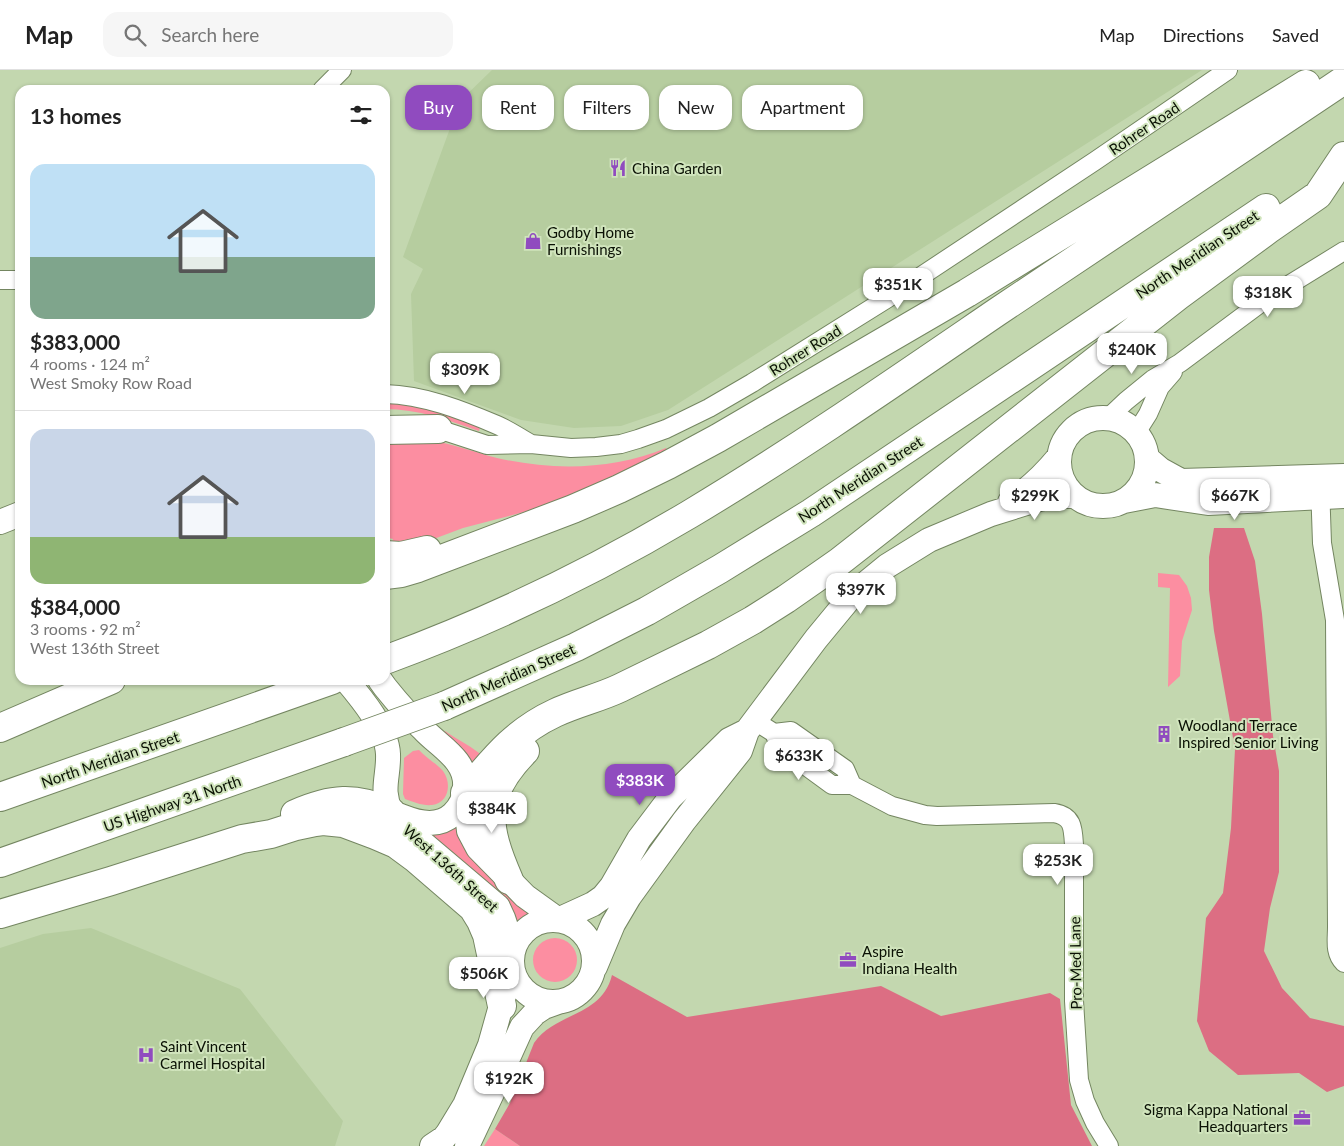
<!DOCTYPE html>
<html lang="en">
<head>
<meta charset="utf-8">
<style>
	body { margin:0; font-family:Lato,sans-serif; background:#f6f6f6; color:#222; height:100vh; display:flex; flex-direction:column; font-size:19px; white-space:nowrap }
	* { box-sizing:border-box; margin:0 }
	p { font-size:16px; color:#767676 }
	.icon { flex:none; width:28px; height:28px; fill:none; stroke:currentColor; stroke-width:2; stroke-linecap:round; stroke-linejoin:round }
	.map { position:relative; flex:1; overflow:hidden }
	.drawer { position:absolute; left:15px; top:15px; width:375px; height:600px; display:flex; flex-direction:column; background:#fff; border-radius:15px; box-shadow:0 1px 4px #0004 }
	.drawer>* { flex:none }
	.guide { position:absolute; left:405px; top:15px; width:475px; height:45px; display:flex; gap:10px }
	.price { position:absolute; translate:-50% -42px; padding:0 11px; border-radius:10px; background:#fff; color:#222; font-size:16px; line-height:32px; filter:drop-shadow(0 1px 2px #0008) }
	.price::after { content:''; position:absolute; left:50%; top:30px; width:15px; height:11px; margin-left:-8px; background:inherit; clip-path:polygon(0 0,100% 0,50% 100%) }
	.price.selected { background:#904bbf; color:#fff }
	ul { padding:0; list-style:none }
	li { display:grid; align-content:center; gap:10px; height:265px; padding:0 15px }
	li+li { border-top:1px solid #e0e0e0 }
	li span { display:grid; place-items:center; height:155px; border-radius:15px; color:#555 }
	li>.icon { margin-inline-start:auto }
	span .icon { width:90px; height:90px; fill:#fffc; stroke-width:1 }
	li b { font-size:21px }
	h2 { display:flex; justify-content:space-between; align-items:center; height:60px; padding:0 15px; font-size:21px }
	.chip { padding:0 18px; border-radius:15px; background:#fff; box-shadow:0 1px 4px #0004; font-size:18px; line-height:45px }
	.chip.selected { background:#904bbf; color:#fff }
	header { display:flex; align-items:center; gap:30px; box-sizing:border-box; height:70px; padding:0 25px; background:#fff; border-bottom:1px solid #e0e0e0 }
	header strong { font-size:24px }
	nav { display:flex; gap:28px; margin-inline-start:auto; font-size:18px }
	.search { width:350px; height:45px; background:#f6f6f6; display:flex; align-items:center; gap:12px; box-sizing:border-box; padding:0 18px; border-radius:15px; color:#767676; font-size:19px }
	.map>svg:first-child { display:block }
	.built { fill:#b6cd9f }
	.green { fill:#fc8ea1 }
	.forest { fill:#dc6e83 }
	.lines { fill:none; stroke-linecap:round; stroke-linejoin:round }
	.street-casing { stroke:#748661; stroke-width:20 }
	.secondary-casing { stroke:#748661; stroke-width:26 }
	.highway-casing { stroke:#748661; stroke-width:30 }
	.street { stroke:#fff; stroke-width:18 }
	.secondary { stroke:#fff; stroke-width:24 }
	.highway { stroke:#fff; stroke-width:28 }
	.highway-bridge-casing { stroke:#748661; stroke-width:30; stroke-linecap:butt }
	.highway-bridge { stroke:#fff; stroke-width:28 }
	.labels { text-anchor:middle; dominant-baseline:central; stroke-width:4; stroke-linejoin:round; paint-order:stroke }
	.street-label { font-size:15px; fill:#0a1104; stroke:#d0e4bc }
	.poi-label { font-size:15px; fill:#0a1104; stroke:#d0e4bc; text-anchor:start }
</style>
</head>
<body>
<header>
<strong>Map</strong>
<div class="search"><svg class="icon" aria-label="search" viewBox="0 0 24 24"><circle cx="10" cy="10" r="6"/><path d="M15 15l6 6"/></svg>Search here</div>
<nav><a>Map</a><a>Directions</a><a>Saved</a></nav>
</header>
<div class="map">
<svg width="1344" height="1076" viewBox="0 0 1344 1076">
	<rect width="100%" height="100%" fill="#c3d7af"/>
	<!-- built -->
	<path class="built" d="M492,0H1202L668,340L621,356L574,358L521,350L414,311L411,224L423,199L403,187L460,31Z
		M91,858L240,919L343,1051L335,1076H0V878L43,864Z"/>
	<!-- green -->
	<path class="green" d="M385,332C419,333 449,345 480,357L479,361C448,350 418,339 385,339Z
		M385,369C399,369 413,368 427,370C451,373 474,382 497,388C553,401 613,400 666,378L667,381L625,403L539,438L463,458L431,470L391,478L393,469L385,467Z
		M1158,503L1179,505L1187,516L1191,528L1192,540L1182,571L1180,606L1168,617L1170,518L1158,517Z
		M445,661C459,671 472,676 485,688L474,697L465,682L443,664Z
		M419,680C426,688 436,693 443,701C452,713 449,733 432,735C423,736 413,732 405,729L403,724L404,688L413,681Z
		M454,758H456L534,846V848L520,858H518L431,766L448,761Z
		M533 890a22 22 0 1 1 44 0a22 22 0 1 1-44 0Z
		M495,1059L520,1076H484Z"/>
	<!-- forest -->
	<path class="forest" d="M1214,458H1244L1255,491L1262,544L1273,666L1279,701V802L1270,838L1264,881L1282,918L1310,948L1344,956V1016L1327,1022L1299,1003L1238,1005L1209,981L1197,951L1206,848L1223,823L1231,758L1235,679L1214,561L1209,520V487Z
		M612,905L687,947L881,916L941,946L1050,923L1060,929L1071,1035L1092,1076H520L495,1059L510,1033L534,973C555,942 602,947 612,905Z"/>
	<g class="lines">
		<!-- street casing -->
		<g class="street-casing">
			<path id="street" d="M322,20L342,0
				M0,210H20
				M385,324C424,325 462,340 497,355C509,360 520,368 531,374
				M1108,348L1126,331L1153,309L1180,293L1266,229L1344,181
				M429,356L487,375L531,374L571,378L596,377L621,374L638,369L666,359L709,338L752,313L888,228L1095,91L1228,0
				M1136,363L1148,344L1160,317L1173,302
				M1320,415L1322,473L1335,550L1337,857
				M755,651L774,663L780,677L832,715H852L892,736L925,745L937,746L1054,743C1073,746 1073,758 1074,775V931L1079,1010L1085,1031L1095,1053L1109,1076
				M774,663L791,661L845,699L852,715
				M1344,858L1337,857C1337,870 1334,883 1344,893"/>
		</g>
		<!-- secondary casing -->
		<g class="secondary-casing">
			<path id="secondary" d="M1059 392a44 44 0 1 1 88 0a44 44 0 1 1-88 0Z
				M1147,388L1161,400L1181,411L1344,406
				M1124,431L1155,425L1208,433L1344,426
				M1010,432C1028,420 1044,405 1058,388
				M0,452L20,444
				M346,610C362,629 387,659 388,684C389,707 380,719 391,742C410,750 435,761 453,744C460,737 465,727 465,717C467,690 440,677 424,660C410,647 397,632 385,617L380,610
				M465,724L469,761L478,778L525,826L557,849
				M394,746L413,765L498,837C507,854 509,867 512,886
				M512 891a41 41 0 1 1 82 0a41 41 0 1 1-82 0Z
				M558,850L593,834L603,827L612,816L639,769L670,728L729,670L747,661
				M595,897L613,854L629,827L684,751L740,681L747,661L816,569L849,529L865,514L887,496L929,470L991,444L1039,429L1056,426H1074
				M432,1076L444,1068L448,1063L465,1035L490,975L506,918
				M467,1076L493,1021L522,957L535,943L544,937L558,932"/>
		</g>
		<!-- highway casing -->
		<g class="highway-casing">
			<path id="highway" d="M385,360L438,359
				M385,485L401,486L427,480
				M385,505L401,503L418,498L573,439L619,419L668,395L718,368L967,223L1306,14
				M385,590C491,551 593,502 690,444C795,381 896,311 997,242C1112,164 1229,88 1344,10
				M444,636L576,577L647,541L720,499L811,443L1266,138
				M0,658L111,610
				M465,723C493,690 514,662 555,643C576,633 599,628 620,618L708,575L753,550L786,529L839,492L1178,226L1269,159L1318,125L1344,86
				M0,727L332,610
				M295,744C331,728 355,726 391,742
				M0,793L344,672
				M509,810C485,755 481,726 525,681
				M0,844L111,811L242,769L271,764L296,756L315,752L323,751L343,753L375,765L396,774L415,788L473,838L481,851L487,865L502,936"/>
		</g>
		<!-- street -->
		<use href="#street" class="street"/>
		<!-- secondary -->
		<use href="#secondary" class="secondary"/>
		<!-- highway -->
		<use href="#highway" class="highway"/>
		<!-- highway-bridge casing -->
		<g class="highway-bridge-casing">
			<path id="highway-bridge" d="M344,672L444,636"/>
		</g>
		<!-- highway-bridge -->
		<use href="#highway-bridge" class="highway-bridge"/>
	</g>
	<!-- icons -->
	<defs>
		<g id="restaurant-bare" transform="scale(1.35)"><path d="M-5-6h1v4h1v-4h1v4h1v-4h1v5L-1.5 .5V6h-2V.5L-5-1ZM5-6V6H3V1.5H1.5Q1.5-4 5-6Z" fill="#904bbf" stroke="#d0e4bc" stroke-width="2.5" paint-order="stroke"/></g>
		<g id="shop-bare" transform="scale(1.35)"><path d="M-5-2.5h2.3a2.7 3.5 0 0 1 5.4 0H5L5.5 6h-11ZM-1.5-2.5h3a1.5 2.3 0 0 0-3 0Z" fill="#904bbf" stroke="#d0e4bc" stroke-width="2.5" paint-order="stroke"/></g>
		<g id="building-bare" transform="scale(1.35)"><path d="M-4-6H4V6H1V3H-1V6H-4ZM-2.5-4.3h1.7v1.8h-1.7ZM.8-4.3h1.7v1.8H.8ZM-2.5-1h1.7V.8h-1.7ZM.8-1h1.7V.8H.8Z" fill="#904bbf" stroke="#d0e4bc" stroke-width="2.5" paint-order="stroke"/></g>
		<g id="office-bare" transform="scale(1.35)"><path d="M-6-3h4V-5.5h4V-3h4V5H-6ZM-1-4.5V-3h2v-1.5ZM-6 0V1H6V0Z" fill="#904bbf" stroke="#d0e4bc" stroke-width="2.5" paint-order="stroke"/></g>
		<g id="hospital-bare" transform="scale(1.35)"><path d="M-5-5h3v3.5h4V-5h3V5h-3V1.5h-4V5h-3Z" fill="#904bbf" stroke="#d0e4bc" stroke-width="2.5" paint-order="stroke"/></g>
	</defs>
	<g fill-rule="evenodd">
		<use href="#restaurant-bare" x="618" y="98"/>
		<use href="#shop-bare" x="533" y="171"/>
		<use href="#building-bare" x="1164" y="664"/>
		<use href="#office-bare" x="848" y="890"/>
		<use href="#hospital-bare" x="146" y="985"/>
		<use href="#office-bare" x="1302" y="1048"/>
	</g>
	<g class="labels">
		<!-- street labels -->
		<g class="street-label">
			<text transform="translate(1144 58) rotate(-34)">Rohrer Road</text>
			<text transform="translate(1197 184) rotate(-34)">North Meridian Street</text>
			<text transform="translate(805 280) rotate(-32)">Rohrer Road</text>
			<text transform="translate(860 409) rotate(-33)">North Meridian Street</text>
			<text transform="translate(508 607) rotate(-24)">North Meridian Street</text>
			<text transform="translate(110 689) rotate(-19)">North Meridian Street</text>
			<text transform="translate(172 733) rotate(-19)">US Highway 31 North</text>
			<text transform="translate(451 798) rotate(42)">West 136th Street</text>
			<text transform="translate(1075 893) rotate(-91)">Pro-Med Lane</text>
		</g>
		<!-- poi labels -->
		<g class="poi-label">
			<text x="632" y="98">China Garden</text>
			<text x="547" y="162">Godby Home<tspan x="547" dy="17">Furnishings</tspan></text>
			<text x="1178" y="655">Woodland Terrace<tspan x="1178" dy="17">Inspired Senior Living</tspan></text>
			<text x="862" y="881">Aspire<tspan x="862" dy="17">Indiana Health</tspan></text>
			<text x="160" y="976">Saint Vincent<tspan x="160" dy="17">Carmel Hospital</tspan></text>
			<text x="1288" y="1039" text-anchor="end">Sigma Kappa National<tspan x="1288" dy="17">Headquarters</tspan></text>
		</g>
	</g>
</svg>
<b class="price" style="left:898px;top:240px">$351K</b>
<b class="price" style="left:1268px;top:248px">$318K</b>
<b class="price" style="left:1132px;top:305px">$240K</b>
<b class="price" style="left:465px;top:325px">$309K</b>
<b class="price" style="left:1035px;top:451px">$299K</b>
<b class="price" style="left:1235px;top:451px">$667K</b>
<b class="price" style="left:861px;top:545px">$397K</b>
<b class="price" style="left:799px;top:711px">$633K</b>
<b class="price selected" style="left:640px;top:736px">$383K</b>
<b class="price" style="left:492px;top:764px">$384K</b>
<b class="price" style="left:1058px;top:816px">$253K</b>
<b class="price" style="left:484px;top:929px">$506K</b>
<b class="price" style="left:509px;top:1034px">$192K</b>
<div class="guide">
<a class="chip selected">Buy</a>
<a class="chip">Rent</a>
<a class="chip">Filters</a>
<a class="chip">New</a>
<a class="chip">Apartment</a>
</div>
<section class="drawer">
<h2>13 homes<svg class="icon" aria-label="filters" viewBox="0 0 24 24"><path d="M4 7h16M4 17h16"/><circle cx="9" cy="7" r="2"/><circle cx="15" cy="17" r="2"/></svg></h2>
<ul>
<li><span style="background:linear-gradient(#bfe0f5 60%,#7fa58c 0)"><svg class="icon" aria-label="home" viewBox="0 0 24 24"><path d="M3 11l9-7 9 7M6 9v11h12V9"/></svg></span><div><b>$383,000</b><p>4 rooms · 124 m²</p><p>West Smoky Row Road</p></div></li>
<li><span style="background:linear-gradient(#c9d6e8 70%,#8fb573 0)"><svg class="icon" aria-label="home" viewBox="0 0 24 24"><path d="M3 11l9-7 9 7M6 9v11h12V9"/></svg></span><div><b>$384,000</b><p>3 rooms · 92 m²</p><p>West 136th Street</p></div></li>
</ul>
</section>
</div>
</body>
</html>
